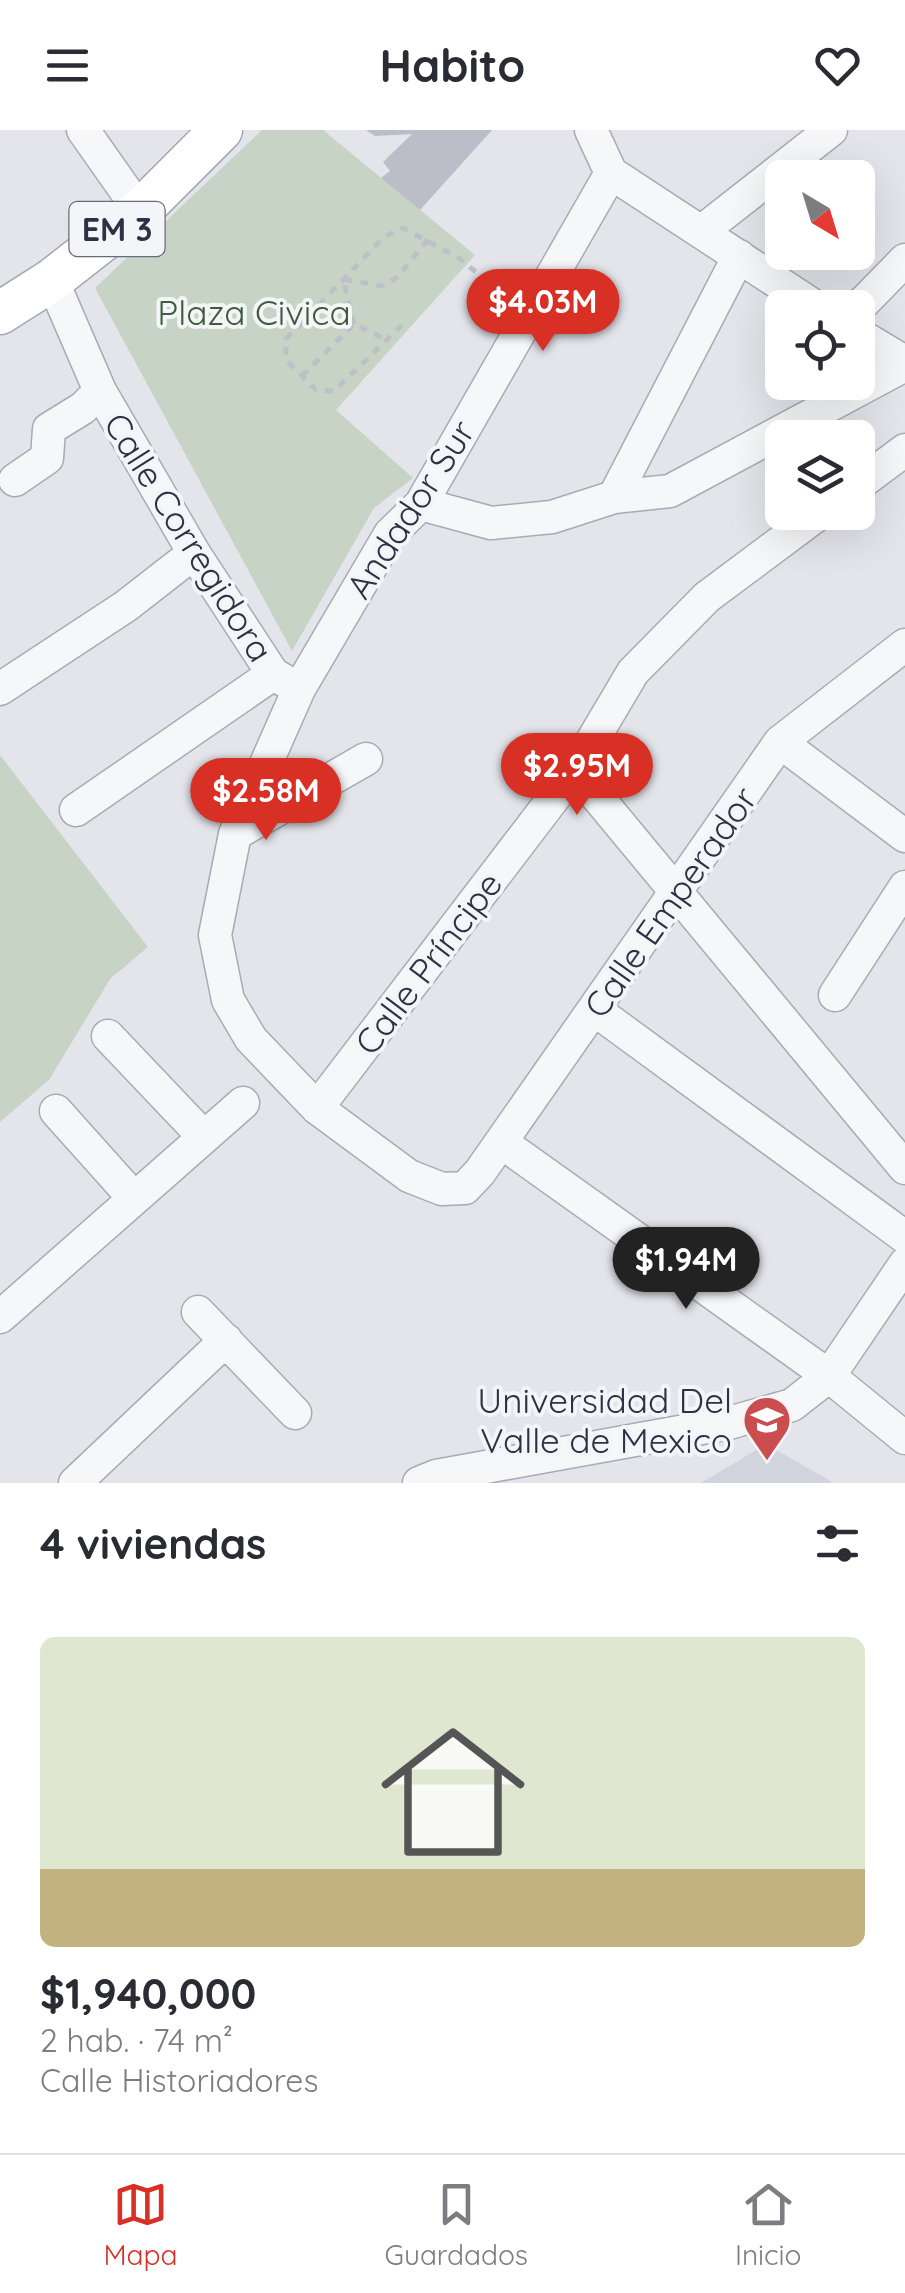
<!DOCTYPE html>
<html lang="es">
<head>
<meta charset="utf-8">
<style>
	body { margin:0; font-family:Quicksand,sans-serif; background:#f7f7f7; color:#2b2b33; height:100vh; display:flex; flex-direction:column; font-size:38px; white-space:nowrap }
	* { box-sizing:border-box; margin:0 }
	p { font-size:32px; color:#7c7c81 }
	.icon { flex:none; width:55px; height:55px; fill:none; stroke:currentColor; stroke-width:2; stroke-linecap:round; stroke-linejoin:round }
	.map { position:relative; height:1353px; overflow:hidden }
	.details { display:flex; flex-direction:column; background:#fff; flex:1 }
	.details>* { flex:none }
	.needle { width:65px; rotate:142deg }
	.tools { position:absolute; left:765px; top:30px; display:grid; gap:20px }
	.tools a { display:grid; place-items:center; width:110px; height:110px; border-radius:15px; background:#fff; box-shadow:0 10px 40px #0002; font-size:50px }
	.price { position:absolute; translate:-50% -85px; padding:0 22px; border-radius:35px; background:#d93025; color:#fff; font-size:32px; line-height:65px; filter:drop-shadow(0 2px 5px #0008) }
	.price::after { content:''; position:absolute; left:50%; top:60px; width:30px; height:22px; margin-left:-15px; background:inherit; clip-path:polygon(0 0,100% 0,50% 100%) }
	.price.on { background:#222; color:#fff }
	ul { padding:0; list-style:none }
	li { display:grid; align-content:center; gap:20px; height:530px; padding:0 40px }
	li+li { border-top:2px solid #e1e1e2 }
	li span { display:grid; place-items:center; height:310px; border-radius:15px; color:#555 }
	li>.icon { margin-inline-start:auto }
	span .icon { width:180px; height:180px; fill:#fffc; stroke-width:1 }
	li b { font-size:42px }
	h2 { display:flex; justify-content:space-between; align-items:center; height:120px; padding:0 40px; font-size:42px }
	header { display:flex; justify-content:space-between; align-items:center; height:130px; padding:0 40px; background:#fff; font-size:45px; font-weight:700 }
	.dock { display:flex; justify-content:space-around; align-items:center; height:140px; border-top:2px solid #e1e1e2; background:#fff; font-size:28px; color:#7c7c81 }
	.dock a { display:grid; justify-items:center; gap:5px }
	.dock .on { color:#d93025 }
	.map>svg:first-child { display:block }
	.built { fill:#d2d4dd }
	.green { fill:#c7d4c5 }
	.building { fill:#bbbec8 }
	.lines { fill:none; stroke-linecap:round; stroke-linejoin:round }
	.minor-casing { stroke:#a8abb5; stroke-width:35 }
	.major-casing { stroke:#a3a8b6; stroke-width:45 }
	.path { stroke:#bdc0c6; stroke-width:5; stroke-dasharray:8 8; stroke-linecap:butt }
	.minor { stroke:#f6f7f9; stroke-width:32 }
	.major { stroke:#fff; stroke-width:42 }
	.labels { text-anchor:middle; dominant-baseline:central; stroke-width:8; stroke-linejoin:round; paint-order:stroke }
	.shield { fill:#f3f5f8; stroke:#686c79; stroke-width:2.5 }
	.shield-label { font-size:32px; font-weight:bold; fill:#2c3143 }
	.park-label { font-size:35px; fill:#3b5e39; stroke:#f3f5f8 }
	.street-label { font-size:35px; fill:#2c3143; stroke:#f3f5f8 }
	.poi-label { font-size:35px; fill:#2c3143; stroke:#f3f5f8; text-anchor:end }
</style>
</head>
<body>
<header><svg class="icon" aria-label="menu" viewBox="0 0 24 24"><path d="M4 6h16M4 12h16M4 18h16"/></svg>Habito<svg class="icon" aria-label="heart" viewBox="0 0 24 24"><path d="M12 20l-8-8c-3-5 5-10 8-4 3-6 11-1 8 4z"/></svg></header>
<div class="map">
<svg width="905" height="1353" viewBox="0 0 905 1353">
	<rect width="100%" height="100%" fill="#e3e5eb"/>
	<!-- built -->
	<path class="built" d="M766,1314L834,1353H701Z"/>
	<!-- green -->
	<path class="green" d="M262,0H323L475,125L336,280L413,348L374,378L292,521L95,158Z
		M0,625L148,817L110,849L49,950L0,992Z"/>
	<!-- building -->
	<path class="building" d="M366,0H492L420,80L381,48L390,41L383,32L412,4L375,6Z"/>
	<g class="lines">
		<!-- minor casing -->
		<g class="minor-casing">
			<path id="minor" d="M83,0L140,81
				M591,0L611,43L817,178
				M611,43L421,374L390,404L299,559L235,704L215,805L228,870L251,909L317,978L409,1046L442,1059L465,1058L480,1042L780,612L905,515
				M702,101L831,0
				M52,150L100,261L194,423L273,544L299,559
				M853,178L864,172L905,130
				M858,204L905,232
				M15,350L47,328L49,299L83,278L100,261
				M858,355L905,320
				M614,367L739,126
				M421,374L491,393L552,387L614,367L670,361L905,235
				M0,559L126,476L194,423
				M780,612L905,706
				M575,640L905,1038
				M76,680L273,544
				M235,704L366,629
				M835,865L905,757
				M595,880L905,1107
				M108,906L203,1006
				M317,978L575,640L633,542L707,467L821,382
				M56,981L133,1067
				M501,1012L829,1246L905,1308
				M198,1182L295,1283
				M0,1187L243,973
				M75,1353L226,1210
				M419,1353L436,1346L729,1293L792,1275L829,1246L905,1134"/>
		</g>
		<!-- major casing -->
		<g class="major-casing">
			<path id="major" d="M0,183L52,150L140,81L221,0"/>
		</g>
		<!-- path -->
		<path class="path" d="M354,194L343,149L382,156L398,147L428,109
			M402,195L334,261L316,260L286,230V209L384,107L403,98L459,128L507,168
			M302,246L354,194L387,210"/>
		<!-- minor -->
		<use href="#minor" class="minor"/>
		<!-- major -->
		<use href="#major" class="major"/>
	</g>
	<!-- icons -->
	<defs>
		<g id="university-pin" transform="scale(2.5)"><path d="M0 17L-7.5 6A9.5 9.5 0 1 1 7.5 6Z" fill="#ca4e50" stroke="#f3f5f8"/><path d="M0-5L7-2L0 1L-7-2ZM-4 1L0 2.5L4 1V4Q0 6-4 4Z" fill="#fff"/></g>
	</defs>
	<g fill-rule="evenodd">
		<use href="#university-pin" x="767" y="1290"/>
	</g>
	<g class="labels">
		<!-- shield labels -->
		<rect class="shield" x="69.5" y="72" width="95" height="54" rx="8"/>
		<g class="shield-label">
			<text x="117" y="99">EM 3</text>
		</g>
		<!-- park labels -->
		<g class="park-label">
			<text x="254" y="182">Plaza Civica</text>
		</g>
		<!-- street labels -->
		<g class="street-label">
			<text transform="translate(410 379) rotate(-57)">Andador Sur</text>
			<text transform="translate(189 407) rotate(58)">Calle Corregidora</text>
			<text transform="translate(670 772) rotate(-55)">Calle Emperador</text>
			<text transform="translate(428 833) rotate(-53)">Calle Príncipe</text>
		</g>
		<!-- poi labels -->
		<g class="poi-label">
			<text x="732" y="1270">Universidad Del<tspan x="732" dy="40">Valle de Mexico</tspan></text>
		</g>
	</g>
</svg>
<div class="tools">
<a><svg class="needle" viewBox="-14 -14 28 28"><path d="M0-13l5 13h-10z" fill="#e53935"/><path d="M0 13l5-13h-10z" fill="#7c7c81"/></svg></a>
<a><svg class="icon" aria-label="locate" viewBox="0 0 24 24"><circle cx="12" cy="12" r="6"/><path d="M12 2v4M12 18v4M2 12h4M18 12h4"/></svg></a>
<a><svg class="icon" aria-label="layers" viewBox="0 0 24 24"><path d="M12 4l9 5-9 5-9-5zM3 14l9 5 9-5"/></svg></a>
</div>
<b class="price" style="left:543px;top:224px">$4.03M</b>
<b class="price" style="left:577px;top:688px">$2.95M</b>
<b class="price" style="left:266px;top:713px">$2.58M</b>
<b class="price on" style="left:686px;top:1182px">$1.94M</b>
</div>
<section class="details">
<h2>4 viviendas<svg class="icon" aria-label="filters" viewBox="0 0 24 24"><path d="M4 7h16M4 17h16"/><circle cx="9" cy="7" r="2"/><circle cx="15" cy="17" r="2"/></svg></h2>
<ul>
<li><span style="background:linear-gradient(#dfe7d0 75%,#c2b280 0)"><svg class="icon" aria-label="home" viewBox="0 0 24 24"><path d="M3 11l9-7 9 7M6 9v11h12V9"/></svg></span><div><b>$1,940,000</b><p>2 hab. · 74 m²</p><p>Calle Historiadores</p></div></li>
</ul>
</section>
<nav class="dock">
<a class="on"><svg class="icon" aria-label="map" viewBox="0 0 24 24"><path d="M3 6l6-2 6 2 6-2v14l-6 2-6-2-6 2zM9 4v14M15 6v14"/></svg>Mapa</a>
<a><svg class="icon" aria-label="saved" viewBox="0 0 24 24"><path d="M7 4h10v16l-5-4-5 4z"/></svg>Guardados</a>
<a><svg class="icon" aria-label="home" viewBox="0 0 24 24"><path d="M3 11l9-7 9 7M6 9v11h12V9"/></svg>Inicio</a>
</nav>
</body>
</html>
